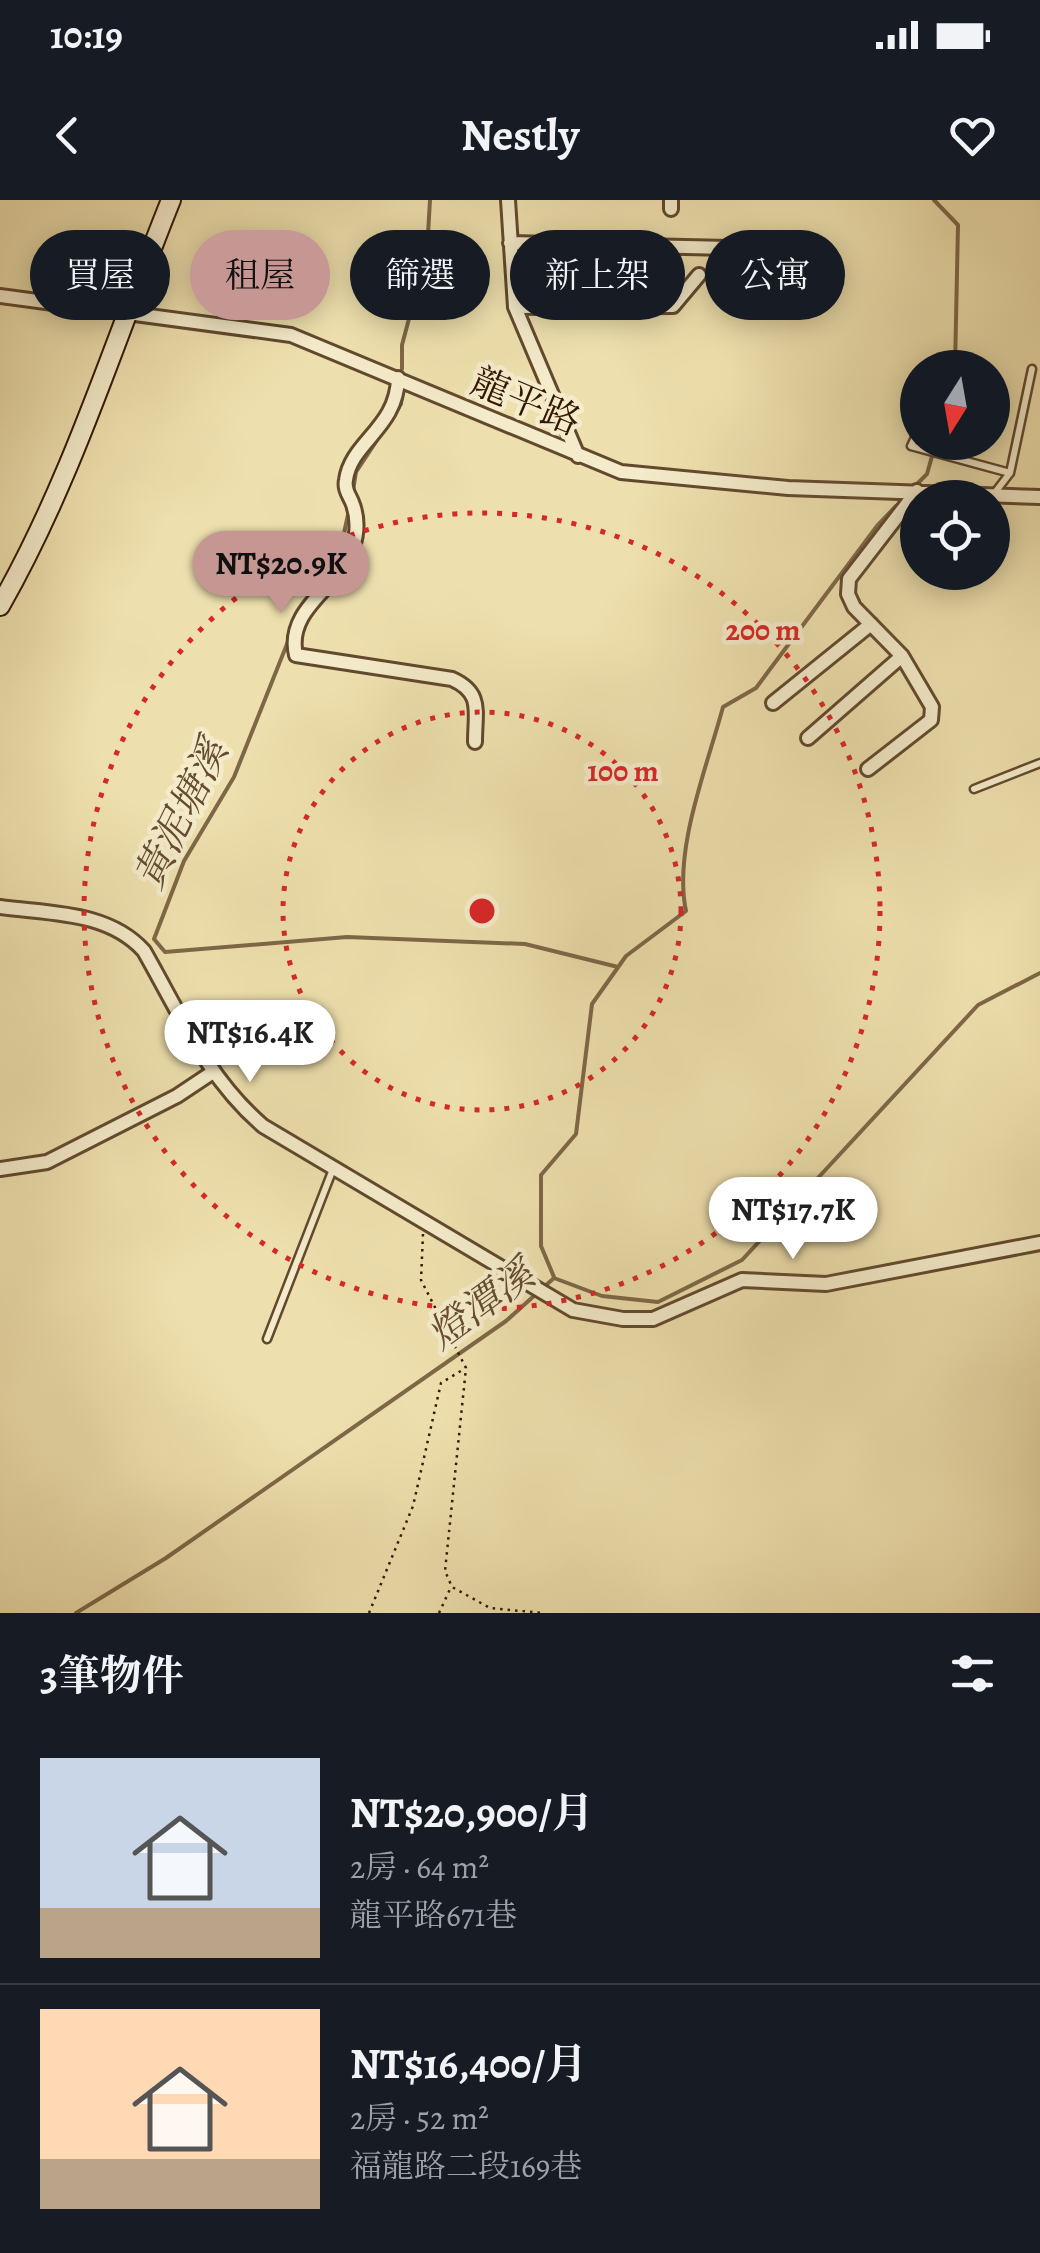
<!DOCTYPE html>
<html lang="zh-TW">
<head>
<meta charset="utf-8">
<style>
	body { margin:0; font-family:Alegreya,"Noto Serif TC",serif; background:#20242c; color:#f1f3f6; height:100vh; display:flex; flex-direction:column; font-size:38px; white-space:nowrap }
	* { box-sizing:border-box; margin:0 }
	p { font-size:32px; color:#9ea1a6 }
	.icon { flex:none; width:55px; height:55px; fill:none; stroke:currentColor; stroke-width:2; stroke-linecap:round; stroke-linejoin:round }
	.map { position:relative; height:1413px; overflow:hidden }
	.sheet { display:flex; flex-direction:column; background:#171b24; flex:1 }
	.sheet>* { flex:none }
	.banner { position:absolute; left:30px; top:30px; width:980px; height:90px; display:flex; gap:20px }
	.needle { width:65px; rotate:191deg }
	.fabs { position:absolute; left:900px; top:150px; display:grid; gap:20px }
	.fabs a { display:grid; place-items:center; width:110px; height:110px; border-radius:50%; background:#171b24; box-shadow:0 5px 25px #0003; font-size:50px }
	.price { position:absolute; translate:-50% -85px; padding:0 22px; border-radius:35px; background:#fff; color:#222; font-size:32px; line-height:65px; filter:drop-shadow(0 2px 5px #0008) }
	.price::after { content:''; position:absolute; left:50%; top:60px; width:30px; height:22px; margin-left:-15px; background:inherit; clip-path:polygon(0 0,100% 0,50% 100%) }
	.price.selected { background:#c59692; color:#111 }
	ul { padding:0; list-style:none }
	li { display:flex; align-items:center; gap:30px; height:250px; padding:0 40px }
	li+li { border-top:2px solid #363941 }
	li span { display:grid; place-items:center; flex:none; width:280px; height:200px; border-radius:0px; color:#555 }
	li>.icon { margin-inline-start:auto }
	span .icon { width:120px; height:120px; fill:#fffc; stroke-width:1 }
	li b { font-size:42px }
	h2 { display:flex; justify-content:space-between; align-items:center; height:120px; padding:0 40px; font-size:42px }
	.chip { padding:0 35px; border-radius:45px; background:#171b24; box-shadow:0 5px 25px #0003; font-size:35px; line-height:90px }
	.chip.selected { background:#c59692; color:#111 }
	.status { display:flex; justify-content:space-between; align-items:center; height:70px; padding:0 50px; background:#171b24; direction:ltr }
	.status svg { height:28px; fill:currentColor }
	header { display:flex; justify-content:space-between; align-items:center; height:130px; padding:0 40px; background:#171b24; font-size:45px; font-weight:700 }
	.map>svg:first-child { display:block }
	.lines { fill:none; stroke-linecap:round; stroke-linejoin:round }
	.stream { stroke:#7e6747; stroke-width:4 }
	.lane-casing { stroke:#62492e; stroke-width:11 }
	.street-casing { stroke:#62492e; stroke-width:18 }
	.secondary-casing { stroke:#341703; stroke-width:22 }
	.path { stroke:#341703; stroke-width:2.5; stroke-dasharray:2.5 5; stroke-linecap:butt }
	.lane { stroke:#f4ebca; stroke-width:6 }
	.street { stroke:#f4ebca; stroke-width:12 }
	.secondary { stroke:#f4ebca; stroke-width:18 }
	.ring { fill:none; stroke:#d62828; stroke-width:5; stroke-dasharray:5 10 }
	.labels { text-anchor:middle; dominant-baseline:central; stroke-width:9; stroke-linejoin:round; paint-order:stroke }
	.street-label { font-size:38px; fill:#341703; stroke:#f4ebca }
	.water-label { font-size:40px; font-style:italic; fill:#654c30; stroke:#f4ebca }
	.centre { fill:#d62828; stroke:#f4ebca; stroke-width:5 }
	.ring-label { font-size:30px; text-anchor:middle; font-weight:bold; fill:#d62828; stroke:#f4ebca; stroke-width:9; stroke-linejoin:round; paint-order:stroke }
</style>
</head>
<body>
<div class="status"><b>10:19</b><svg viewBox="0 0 49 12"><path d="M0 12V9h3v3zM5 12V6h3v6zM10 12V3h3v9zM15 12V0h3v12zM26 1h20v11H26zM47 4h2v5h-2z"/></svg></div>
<header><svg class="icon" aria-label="back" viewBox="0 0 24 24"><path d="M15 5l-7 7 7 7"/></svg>Nestly<svg class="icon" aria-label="heart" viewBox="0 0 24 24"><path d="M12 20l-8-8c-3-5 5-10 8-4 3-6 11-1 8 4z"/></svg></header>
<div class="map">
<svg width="1040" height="1413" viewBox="0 0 1040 1413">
	<rect width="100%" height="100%" fill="#eee0ae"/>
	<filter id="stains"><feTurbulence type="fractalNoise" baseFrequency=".002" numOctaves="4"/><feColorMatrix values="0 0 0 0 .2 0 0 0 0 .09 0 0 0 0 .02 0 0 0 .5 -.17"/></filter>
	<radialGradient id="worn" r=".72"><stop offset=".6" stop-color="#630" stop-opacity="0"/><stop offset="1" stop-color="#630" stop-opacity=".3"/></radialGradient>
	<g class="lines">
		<!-- stream -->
		<path class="stream" d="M934,0L958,25L955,168
			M402,169V145L427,51L430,0
			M916,285L927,274L936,242
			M353,291L356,272L401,204L402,194
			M300,411L338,361L349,310
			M291,434L234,577L184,661L154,739L165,752L347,737L525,744L618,767
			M554,1077L541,1046V975L576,934L592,804L626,756L686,711C673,650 707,567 723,507L756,488L877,326L896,306
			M76,1413L166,1358L506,1121L554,1078L602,1096L658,1102L742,1060L978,805L1040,773"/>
		<!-- lane casing -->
		<g class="lane-casing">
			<path id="lane" d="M918,231L911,246L1010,273
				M993,295L1010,273L1032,169
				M974,589L1040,563
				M267,1139L333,969"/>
		</g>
		<!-- street casing -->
		<g class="street-casing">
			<path id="street" d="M508,0L515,107L578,256
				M671,9V0
				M510,43L729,48
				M0,96L291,135L621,272L788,288L1040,297
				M515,107L673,106L699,75
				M398,178C397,228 351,242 346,280C344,289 349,295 352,302C361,324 356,349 342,369C323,394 287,417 296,455L452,479C483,493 475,511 475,542
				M773,503L871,424
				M808,538L902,456
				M868,569L931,520L932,507L902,456L854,407L848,394L849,379L917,291
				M0,707C50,714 108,711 144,751C180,814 207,878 263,926L573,1110L623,1119H653L742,1080L826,1084L1040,1043
				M0,969L47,962L177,896L213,872"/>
		</g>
		<!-- secondary casing -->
		<g class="secondary-casing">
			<path id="secondary" d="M0,406C73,278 116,136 171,0"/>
		</g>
		<!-- path -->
		<path class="path" d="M423,1034L421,1080L466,1168L445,1371L452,1387L490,1408L542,1413
			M369,1413L413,1306L441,1183L464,1169
			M439,1413L451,1387"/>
		<!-- lane -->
		<use href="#lane" class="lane"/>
		<!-- street -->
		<use href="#street" class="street"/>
		<!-- secondary -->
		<use href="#secondary" class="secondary"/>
	</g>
	<!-- distance rings -->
	<g class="ring">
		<circle cx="482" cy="711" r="199"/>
		<circle cx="482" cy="711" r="398"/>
	</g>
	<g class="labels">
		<!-- street labels -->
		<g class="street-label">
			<text transform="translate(526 201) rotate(23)">龍平路</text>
		</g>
		<!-- water labels -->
		<g class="water-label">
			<text transform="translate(181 614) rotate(-64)">黃泥塘溪</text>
			<text transform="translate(481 1104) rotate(-36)">燈潭溪</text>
		</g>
	</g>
	<circle cx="482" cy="711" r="15" class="centre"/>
	<g class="ring-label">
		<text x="763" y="440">200 m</text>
		<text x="623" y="581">100 m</text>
	</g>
	<rect width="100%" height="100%" filter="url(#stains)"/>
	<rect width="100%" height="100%" fill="url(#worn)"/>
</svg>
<div class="fabs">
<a><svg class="needle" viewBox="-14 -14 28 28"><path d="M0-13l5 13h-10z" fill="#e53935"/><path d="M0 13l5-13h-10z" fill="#9ea1a6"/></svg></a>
<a><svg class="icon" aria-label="locate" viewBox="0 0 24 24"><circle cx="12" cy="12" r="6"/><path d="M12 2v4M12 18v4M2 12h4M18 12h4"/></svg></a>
</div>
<b class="price selected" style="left:281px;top:416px">NT$20.9K</b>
<b class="price" style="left:250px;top:885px">NT$16.4K</b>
<b class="price" style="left:793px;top:1062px">NT$17.7K</b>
<div class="banner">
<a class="chip">買屋</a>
<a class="chip selected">租屋</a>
<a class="chip">篩選</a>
<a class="chip">新上架</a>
<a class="chip">公寓</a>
</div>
</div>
<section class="sheet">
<h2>3筆物件<svg class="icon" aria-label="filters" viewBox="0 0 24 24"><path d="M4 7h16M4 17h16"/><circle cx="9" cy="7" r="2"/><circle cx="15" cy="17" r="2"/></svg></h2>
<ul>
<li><span style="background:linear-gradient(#c9d6e8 75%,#b9a48a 0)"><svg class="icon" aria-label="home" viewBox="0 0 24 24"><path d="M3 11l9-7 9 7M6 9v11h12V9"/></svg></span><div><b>NT$20,900/月</b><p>2房 · 64 m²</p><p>龍平路671巷</p></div></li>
<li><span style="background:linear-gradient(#ffd9b3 75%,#b9a48a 0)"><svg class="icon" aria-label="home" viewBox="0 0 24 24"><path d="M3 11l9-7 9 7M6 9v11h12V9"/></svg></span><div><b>NT$16,400/月</b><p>2房 · 52 m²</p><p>福龍路二段169巷</p></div></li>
</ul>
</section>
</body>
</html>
